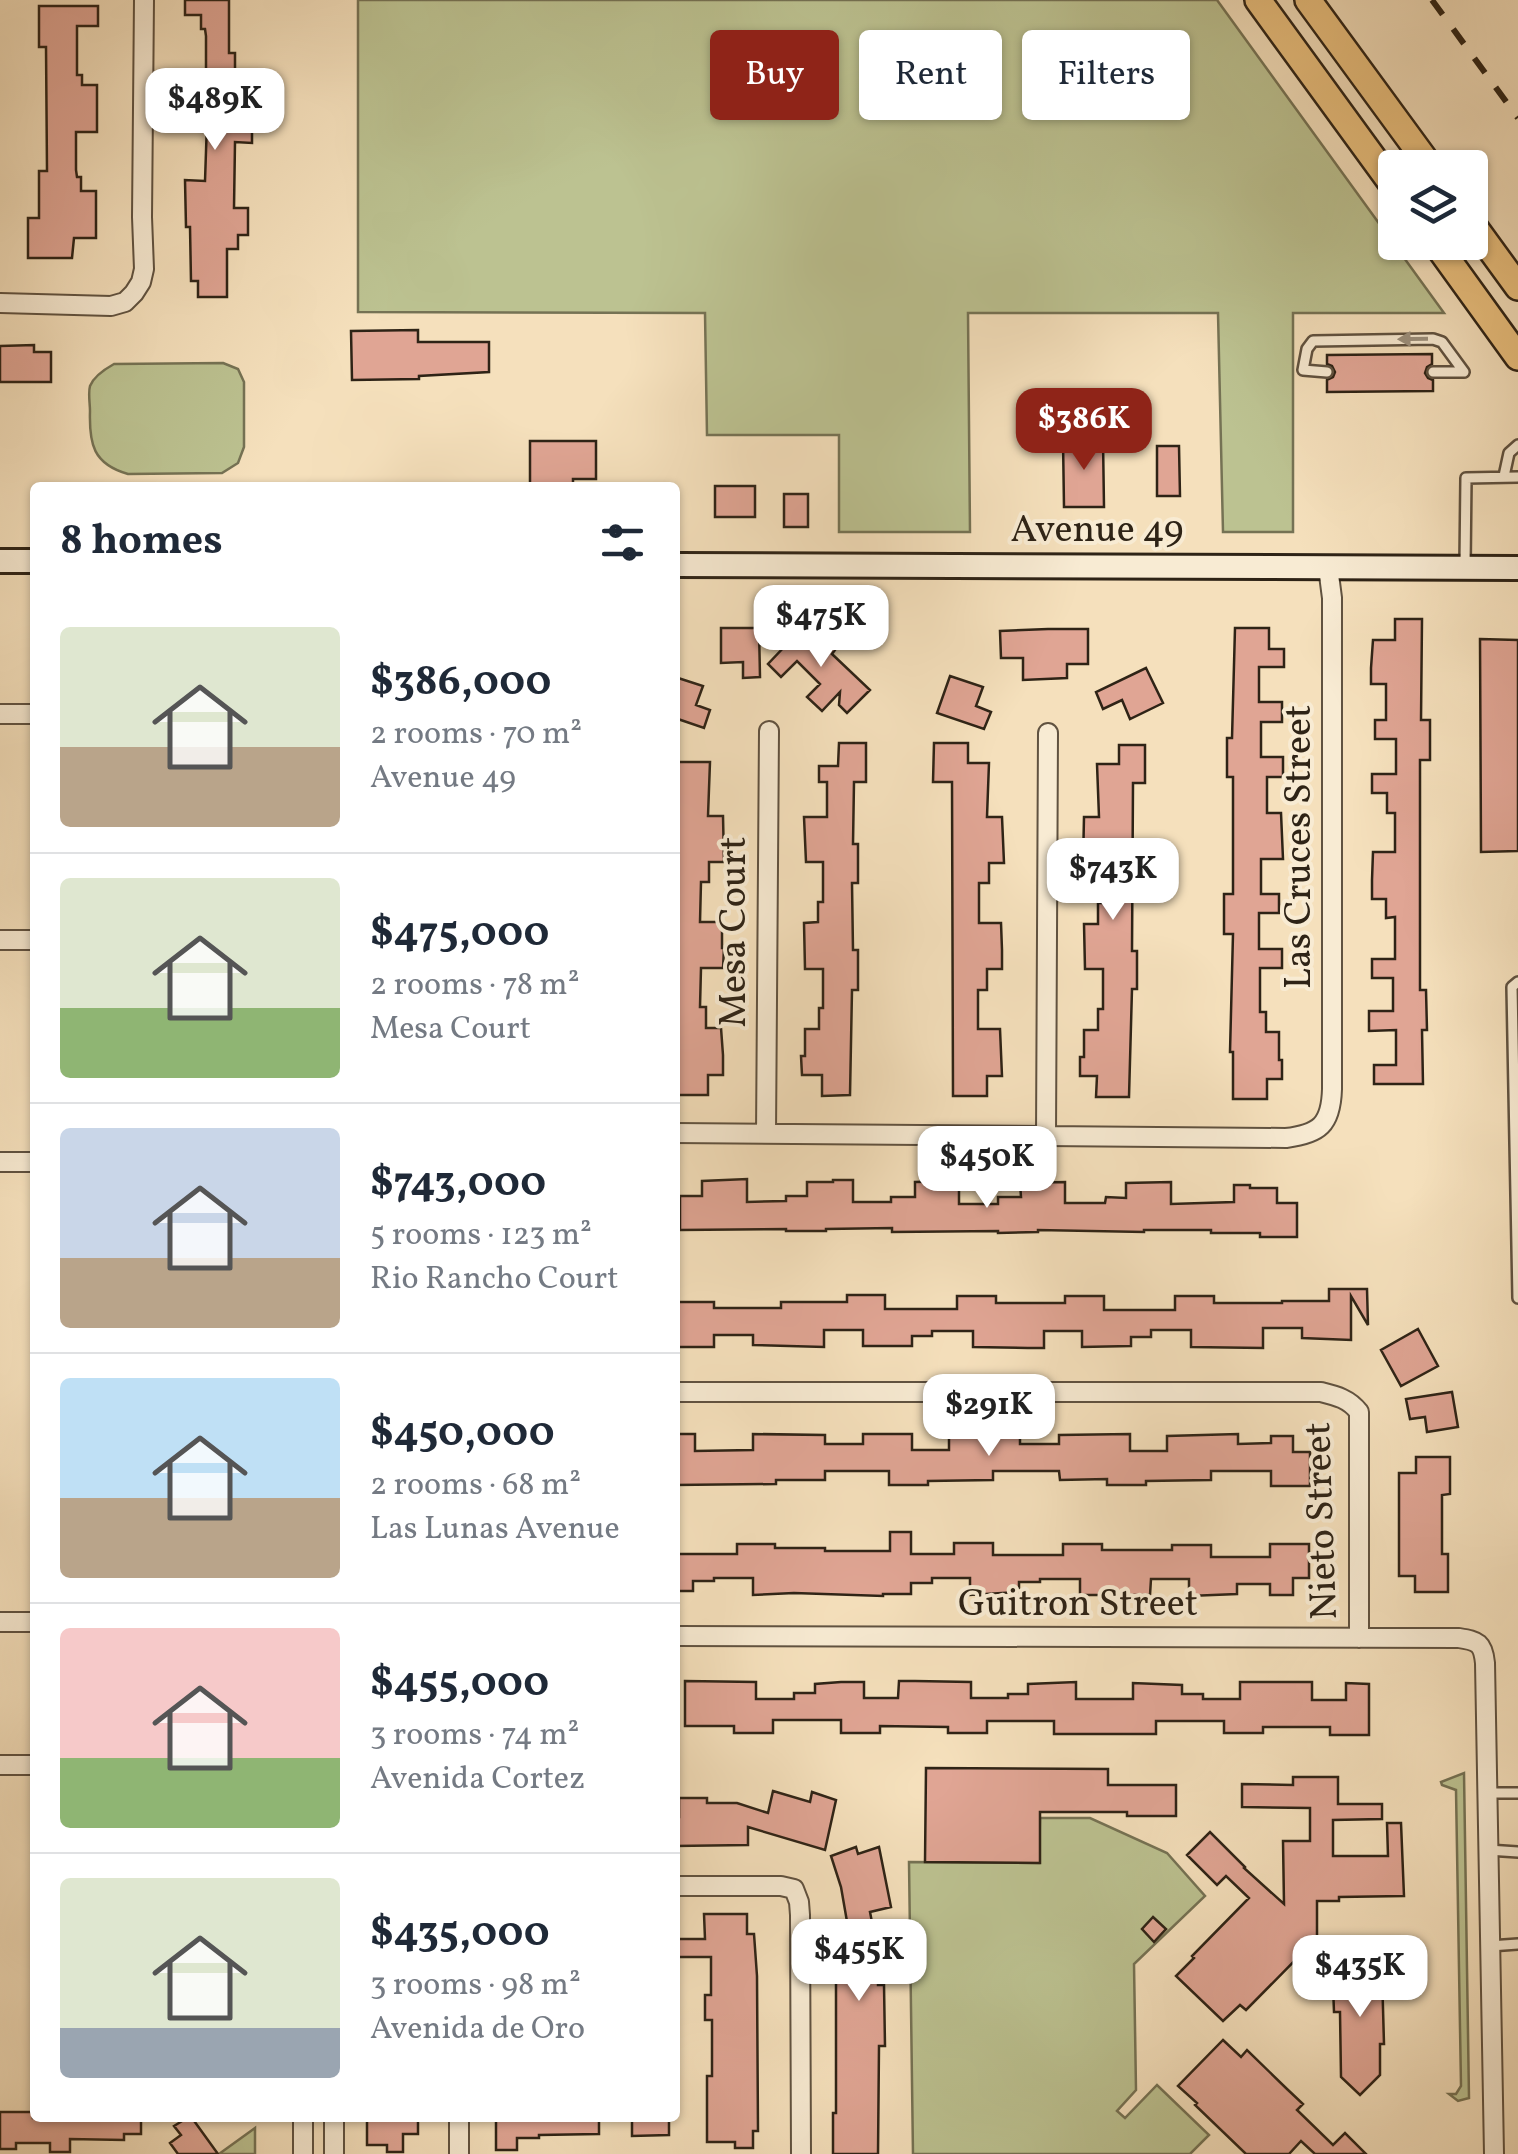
<!DOCTYPE html>
<html lang="en">
<head>
<meta charset="utf-8">
<style>
	body { margin:0; font-family:Vollkorn,serif; background:#f6f6f7; color:#1f2937; height:100vh; display:flex; flex-direction:column; font-size:38px; white-space:nowrap }
	* { box-sizing:border-box; margin:0 }
	p { font-size:32px; color:#747a83 }
	.icon { flex:none; width:55px; height:55px; fill:none; stroke:currentColor; stroke-width:2; stroke-linecap:round; stroke-linejoin:round }
	.map { position:relative; flex:1; overflow:hidden }
	.details { position:absolute; left:30px; top:482px; width:650px; height:1640px; display:flex; flex-direction:column; background:#fff; border-radius:10px; box-shadow:0 2px 8px #0004 }
	.details>* { flex:none }
	.top-card { position:absolute; left:710px; top:30px; width:658px; height:90px; display:flex; gap:20px }
	.buttons { position:absolute; left:1378px; top:150px; display:grid; gap:20px }
	.buttons a { display:grid; place-items:center; width:110px; height:110px; border-radius:10px; background:#fff; box-shadow:0 2px 8px #0004; font-size:50px }
	.price { position:absolute; translate:-50% -85px; padding:0 22px; border-radius:20px; background:#fff; color:#222; font-size:32px; line-height:65px; filter:drop-shadow(0 2px 5px #0008) }
	.price::after { content:''; position:absolute; left:50%; top:60px; width:30px; height:22px; margin-left:-15px; background:inherit; clip-path:polygon(0 0,100% 0,50% 100%) }
	.price.current { background:#8f2418; color:#fff }
	ul { padding:0; list-style:none }
	li { display:flex; align-items:center; gap:30px; height:250px; padding:0 30px }
	li+li { border-top:2px solid #e0e1e3 }
	li span { display:grid; place-items:center; flex:none; width:280px; height:200px; border-radius:10px; color:#555 }
	li>.icon { margin-inline-start:auto }
	span .icon { width:120px; height:120px; fill:#fffc; stroke-width:1 }
	li b { font-size:42px }
	h2 { display:flex; justify-content:space-between; align-items:center; height:120px; padding:0 30px; font-size:42px }
	.tag { padding:0 35px; border-radius:10px; background:#fff; box-shadow:0 2px 8px #0004; font-size:35px; line-height:90px }
	.tag.current { background:#8f2418; color:#fff }
	.map>svg:first-child { display:block }
	.green { fill:#bcc291; stroke:#757254; stroke-width:2.5 }
	.building { fill:#e0a594; stroke:#2e2316; stroke-width:2.5 }
	.lines { fill:none; stroke-linecap:round; stroke-linejoin:round }
	.lane-casing { stroke:#605240; stroke-width:14 }
	.street-casing { stroke:#605240; stroke-width:22 }
	.secondary-casing { stroke:#2e2316; stroke-width:28 }
	.primary-casing { stroke:#2e2316; stroke-width:30 }
	.lane { stroke:#f8ebd3; stroke-width:9 }
	.street { stroke:#f8ebd3; stroke-width:18 }
	.secondary { stroke:#f8ebd3; stroke-width:22 }
	.primary { stroke:#eac07e; stroke-width:25 }
	.rail { stroke:#2e2316; stroke-width:6; stroke-dasharray:18 18; stroke-linecap:butt }
	.oneway { fill:#9d917e }
	.labels { text-anchor:middle; dominant-baseline:central; stroke-width:8; stroke-linejoin:round; paint-order:stroke }
	.street-label { font-size:38px; fill:#2e2316; stroke:#f8ebd3 }
</style>
</head>
<body>
<div class="map">
<svg width="1518" height="2154" viewBox="0 0 1518 2154">
	<rect width="100%" height="100%" fill="#f5e0bc"/>
	<filter id="stains"><feTurbulence type="fractalNoise" baseFrequency=".002" numOctaves="4"/><feColorMatrix values="0 0 0 0 .2 0 0 0 0 .09 0 0 0 0 .02 0 0 0 .5 -.17"/></filter>
	<radialGradient id="worn" r=".72"><stop offset=".6" stop-color="#630" stop-opacity="0"/><stop offset="1" stop-color="#630" stop-opacity=".3"/></radialGradient>
	<!-- green -->
	<path class="green" d="M358,0H1217L1444,313H1293V532H1223L1218,313H968L970,532H839V435H707L705,313L358,312Z
		M223,363L238,369L244,382V447L238,463L222,473L128,474C93,464 89,444 90,411C90,404 88,393 90,386C94,376 105,369 114,364Z
		M1464,1773L1469,2098L1458,2101L1449,2094H1456L1461,2086L1456,1790L1442,1785L1441,1782Z
		M1040,1818H1090L1167,1853L1205,1896L1134,1964L1136,2090L1117,2111L1125,2118L1157,2085L1209,2135L1190,2154H913L909,1862L1039,1863Z
		M255,2128V2154H219Z"/>
	<!-- building -->
	<path class="building" d="M185,0H229V53H235V102H252V143L235,142L234,208H248V235H238V249H227V297H198V281H191L190,227H186L185,180L205,181L207,122H185V74H206V36L205,29H201V15H185Z
		M39,6H98V26H77V75H82V85H97V132H76V170L77,177H81V191H96V238H74L72,258H28V218H39V171H47L46,47H39Z
		M418,330V342H489V372L419,376V379L352,380L351,331Z
		M34,345V352H51V382H0V346Z
		M1432,354V364L1427,367L1425,373L1428,378L1433,380V391L1327,392V380L1333,377L1335,372L1332,366L1327,364V355Z
		M1063,440H1103L1104,507H1064Z
		M530,441H596V479H573V488H530Z
		M1157,446H1179L1180,496H1157Z
		M715,486H755V517H715Z
		M784,494H808V527H784Z
		M1395,619H1422L1421,720H1430V760H1420V990H1426L1427,1030H1422L1423,1084H1374V1065H1396V1030L1369,1031V1011H1393V978H1372V959H1395V917L1386,918V899H1372V880L1373,852H1395V813H1387V793H1372V774H1396V739H1375V720H1386V684H1371V668L1373,640H1395Z
		M807,623L835,650L832,654L870,690L847,713L839,705L840,692L822,711L807,697L820,684L797,661L781,677L768,664Z
		M721,628H759L760,677L743,678V662L721,663Z
		M1235,628H1269V649H1284V667H1259V702H1282V722H1261V757H1283V777H1267V813H1281L1283,859H1261V894H1279V913H1259V949H1282V968H1260V1012H1266V1032H1279V1060H1282V1079H1267V1099H1233V1052H1230L1233,934H1224V894H1233V777H1227V738H1232Z
		M1048,629H1088V664H1067V678L1023,680V658H1001L1000,631Z
		M1480,639L1518,640V851L1481,852Z
		M1146,668L1163,703L1130,719L1122,700L1103,709L1096,692Z
		M950,676L983,687L976,706L991,712L984,729L937,713Z
		M675,677L703,686L696,705L710,710L704,728L675,718Z
		M839,743H866V782H854L853,844H858V883H852L853,950H858V990H852L850,1095L822,1096V1075H802L801,1056H805V1029H819V1008H823V969H805L804,923L818,922V902H823V862H806L804,817H827V782H819V766H838Z
		M934,743H968V763H989L987,817H1002L1004,863H989V883H979V923H1001L1002,950V969H987V990H978V1029H1000L1002,1076H987V1096H953L952,782H933Z
		M1119,745H1145V783H1133L1132,951H1137V989H1132L1129,1097H1096L1097,1076H1080V1057H1084V1030H1098V1009H1103V969H1085L1084,924H1098V903H1105V864H1083L1084,817H1099L1097,764H1119Z
		M675,762H710L708,816H723L724,862H709V882H701L700,922H722V948H724L723,968H701L700,1007H706V1028H721L723,1055V1075H708V1095H675Z
		M747,1179V1202L786,1201V1196H807V1182H833V1180H853V1202H891V1197H915V1182L959,1181V1204H998V1197H1021L1020,1183L1065,1182V1203H1105L1106,1197L1126,1198V1183L1171,1182V1204L1234,1202V1185H1250V1188H1277V1203H1297V1237H1260V1233H1211V1230H1144V1232L1038,1230V1232L998,1233V1231L892,1232V1228L826,1229V1231H786V1229L680,1230V1196H702V1181Z
		M1329,1289H1367L1368,1325L1351,1296V1340L1302,1338V1328H1263V1348L1191,1347V1330H1151V1337H1131V1346L1082,1347V1331H1044V1348H1028L973,1347V1331H932V1336H912V1346H863V1330H824V1347L753,1345V1335H714V1347H675V1302H714V1308H781V1302H847V1295H885V1309H957V1296H996V1303H1065V1296H1104V1310H1175V1296H1214V1303H1282V1301H1329Z
		M1418,1329L1438,1366L1401,1386L1381,1350Z
		M1452,1392L1458,1427L1427,1432L1425,1417L1410,1419L1406,1399Z
		M675,1434H695V1451L753,1450V1434L825,1435V1444H863V1434H912V1450H949V1436L1020,1434V1444H1059V1435L1130,1434V1451H1167V1436L1238,1434V1444L1271,1443V1436H1293V1452H1310V1486H1271V1471H1211V1480L1146,1481V1485H1107V1479L1060,1480L1059,1471H993V1480L928,1481V1485H889V1471H825V1480H776V1484L675,1485Z
		M1416,1457H1450V1494L1442,1495V1554H1448V1592H1415V1576H1399V1473H1416Z
		M890,1532H911V1554H954V1543H993V1555H1063V1544H1102V1550H1172V1545H1211V1557H1270V1544H1309V1578H1293V1595H1270V1584H1237V1594L1189,1596V1579H1151L1150,1595H1080V1579H1040V1582H1019V1592L970,1595V1578H932V1583H911V1594H883V1596L794,1593L753,1595V1578H714V1581H693V1591H675V1554H737V1544H775V1548H825V1551H890Z
		M685,1681L756,1682V1699H794V1693H815V1684L841,1682H864V1698H898L899,1681H915L971,1682V1698H1008V1694H1028V1684L1076,1682V1699H1133V1683L1182,1685V1694H1203V1699H1240V1682H1312V1700H1346V1683L1369,1684V1735H1330V1727H1263V1733H1224V1721H1156V1734H1054V1721H987V1733H948V1727L880,1726V1733H841V1720H773V1733H734V1726H685Z
		M926,1768L1108,1769V1785H1176V1816H1127V1812H1040V1863L925,1862Z
		M1293,1777H1338V1804H1382V1819L1333,1820V1856H1388L1387,1823H1401L1404,1896L1339,1897V1901H1317V1938L1246,2010L1240,2005L1223,2021L1176,1976L1194,1958L1192,1956L1249,1898L1226,1876L1217,1885L1187,1855L1210,1832L1245,1867L1244,1868L1284,1904L1283,1841H1310V1808L1242,1807V1784L1293,1785Z
		M773,1791L810,1802L812,1792L836,1800L825,1850L748,1827V1845L675,1846V1817H679V1798H707V1803H737L768,1813Z
		M856,1847L858,1854L879,1847L891,1907L870,1912L876,1943H878V1985H884L885,2046H879L878,2154H833V2113H836V1933H849L841,1887L831,1856Z
		M704,1914H747V1934H754L757,1976L758,2131H753V2148H735V2142H707V2076H712V2020H705V1995H711V1957H675V1939H705Z
		M1153,1917L1166,1929L1154,1942L1142,1929Z
		M1357,1949L1382,1973L1384,2044H1380V2075L1360,2095L1341,2077L1340,2012H1334L1333,1986V1973Z
		M1223,2040L1241,2057L1247,2050L1287,2089L1303,2104L1297,2110L1333,2145L1345,2133L1366,2154H1315L1301,2141L1289,2154H1246L1195,2105L1197,2103L1178,2086Z
		M0,2112H33V2118H141V2134H124V2140L70,2139V2152H50V2143H16V2149H0Z
		M187,2118H192L218,2154H178L170,2143L181,2135L174,2126Z
		M367,2118H418V2134H403V2152H387V2145H367Z
		M496,2118H599V2134L539,2135V2138H517V2150H496Z
		M632,2118H669V2135L632,2136Z"/>
	<g class="lines">
		<!-- lane casing -->
		<g class="lane-casing">
			<path id="lane" d="M1327,372L1303,370L1307,349L1313,341L1433,339L1442,342L1464,372H1433
				M1504,476L1509,453L1518,445
				M1465,565L1466,478L1518,477
				M1518,982L1512,987L1518,1298
				M1487,1793H1518
				M1488,1850L1518,1852
				M1490,1946L1518,1944"/>
		</g>
		<!-- street casing -->
		<g class="street-casing">
			<path id="street" d="M0,303L111,306L125,302L134,293L141,282L144,269L142,217L144,0
				M0,714H35
				M0,940H35
				M675,1133L1286,1138C1319,1134 1331,1125 1332,1089V598L1328,567
				M766,1134L769,731
				M1046,1136L1048,733
				M0,1162H35
				M675,1392H1321C1337,1396 1349,1399 1359,1412V1638
				M0,1622H35
				M675,1636L1459,1638C1478,1641 1483,1643 1485,1663L1494,2154
				M0,1765H35
				M675,1886H781L794,1889L799,1902L800,1915L801,2154
				M303,2118V2154
				M334,2118V2154
				M459,2118V2154"/>
		</g>
		<!-- secondary casing -->
		<g class="secondary-casing">
			<path id="secondary" d="M0,561H35
				M675,565L1518,568"/>
		</g>
		<!-- primary casing -->
		<g class="primary-casing">
			<path id="primary" d="M1258,0L1395,188
				M1308,0L1431,168
				M1470,221L1518,287
				M1435,242L1518,357"/>
		</g>
		<!-- lane -->
		<use href="#lane" class="lane"/>
		<!-- street -->
		<use href="#street" class="street"/>
		<!-- secondary -->
		<use href="#secondary" class="secondary"/>
		<!-- primary -->
		<use href="#primary" class="primary"/>
		<!-- rail -->
		<path class="rail" d="M1432,0L1518,118"/>
	</g>
	<!-- one-way arrows -->
	<defs><path id="oneway-solid" d="M-6-.8H1V-3.2L6.5 0L1 3.2V.8H-6Z" transform="scale(2.5)"/></defs>
	<use class="oneway" href="#oneway-solid" transform="translate(1413 339) rotate(179)"/>
	<g class="labels">
		<!-- street labels -->
		<g class="street-label">
			<text x="1097" y="531">Avenue 49</text>
			<text transform="translate(1300 847) rotate(-90)">Las Cruces Street</text>
			<text transform="translate(735 932) rotate(-90)">Mesa Court</text>
			<text transform="translate(1323 1521) rotate(-92)">Nieto Street</text>
			<text x="1078" y="1605">Guitron Street</text>
		</g>
	</g>
	<rect width="100%" height="100%" filter="url(#stains)"/>
	<rect width="100%" height="100%" fill="url(#worn)"/>
</svg>
<div class="buttons">
<a><svg class="icon" aria-label="layers" viewBox="0 0 24 24"><path d="M12 4l9 5-9 5-9-5zM3 14l9 5 9-5"/></svg></a>
</div>
<b class="price" style="left:215px;top:153px">$489K</b>
<b class="price current" style="left:1084px;top:473px">$386K</b>
<b class="price" style="left:821px;top:670px">$475K</b>
<b class="price" style="left:1113px;top:923px">$743K</b>
<b class="price" style="left:987px;top:1211px">$450K</b>
<b class="price" style="left:989px;top:1459px">$291K</b>
<b class="price" style="left:859px;top:2004px">$455K</b>
<b class="price" style="left:1360px;top:2020px">$435K</b>
<div class="top-card">
<a class="tag current">Buy</a>
<a class="tag">Rent</a>
<a class="tag">Filters</a>
</div>
<section class="details">
<h2>8 homes<svg class="icon" aria-label="filters" viewBox="0 0 24 24"><path d="M4 7h16M4 17h16"/><circle cx="9" cy="7" r="2"/><circle cx="15" cy="17" r="2"/></svg></h2>
<ul>
<li><span style="background:linear-gradient(#dfe7d0 60%,#b9a48a 0)"><svg class="icon" aria-label="home" viewBox="0 0 24 24"><path d="M3 11l9-7 9 7M6 9v11h12V9"/></svg></span><div><b>$386,000</b><p>2 rooms · 70 m²</p><p>Avenue 49</p></div></li>
<li><span style="background:linear-gradient(#dfe7d0 65%,#8fb573 0)"><svg class="icon" aria-label="home" viewBox="0 0 24 24"><path d="M3 11l9-7 9 7M6 9v11h12V9"/></svg></span><div><b>$475,000</b><p>2 rooms · 78 m²</p><p>Mesa Court</p></div></li>
<li><span style="background:linear-gradient(#c9d6e8 65%,#b9a48a 0)"><svg class="icon" aria-label="home" viewBox="0 0 24 24"><path d="M3 11l9-7 9 7M6 9v11h12V9"/></svg></span><div><b>$743,000</b><p>5 rooms · 123 m²</p><p>Rio Rancho Court</p></div></li>
<li><span style="background:linear-gradient(#bfe0f5 60%,#b9a48a 0)"><svg class="icon" aria-label="home" viewBox="0 0 24 24"><path d="M3 11l9-7 9 7M6 9v11h12V9"/></svg></span><div><b>$450,000</b><p>2 rooms · 68 m²</p><p>Las Lunas Avenue</p></div></li>
<li><span style="background:linear-gradient(#f6c9c9 65%,#8fb573 0)"><svg class="icon" aria-label="home" viewBox="0 0 24 24"><path d="M3 11l9-7 9 7M6 9v11h12V9"/></svg></span><div><b>$455,000</b><p>3 rooms · 74 m²</p><p>Avenida Cortez</p></div></li>
<li><span style="background:linear-gradient(#dfe7d0 75%,#9aa5b1 0)"><svg class="icon" aria-label="home" viewBox="0 0 24 24"><path d="M3 11l9-7 9 7M6 9v11h12V9"/></svg></span><div><b>$435,000</b><p>3 rooms · 98 m²</p><p>Avenida de Oro</p></div></li>
</ul>
</section>
</div>
</body>
</html>
